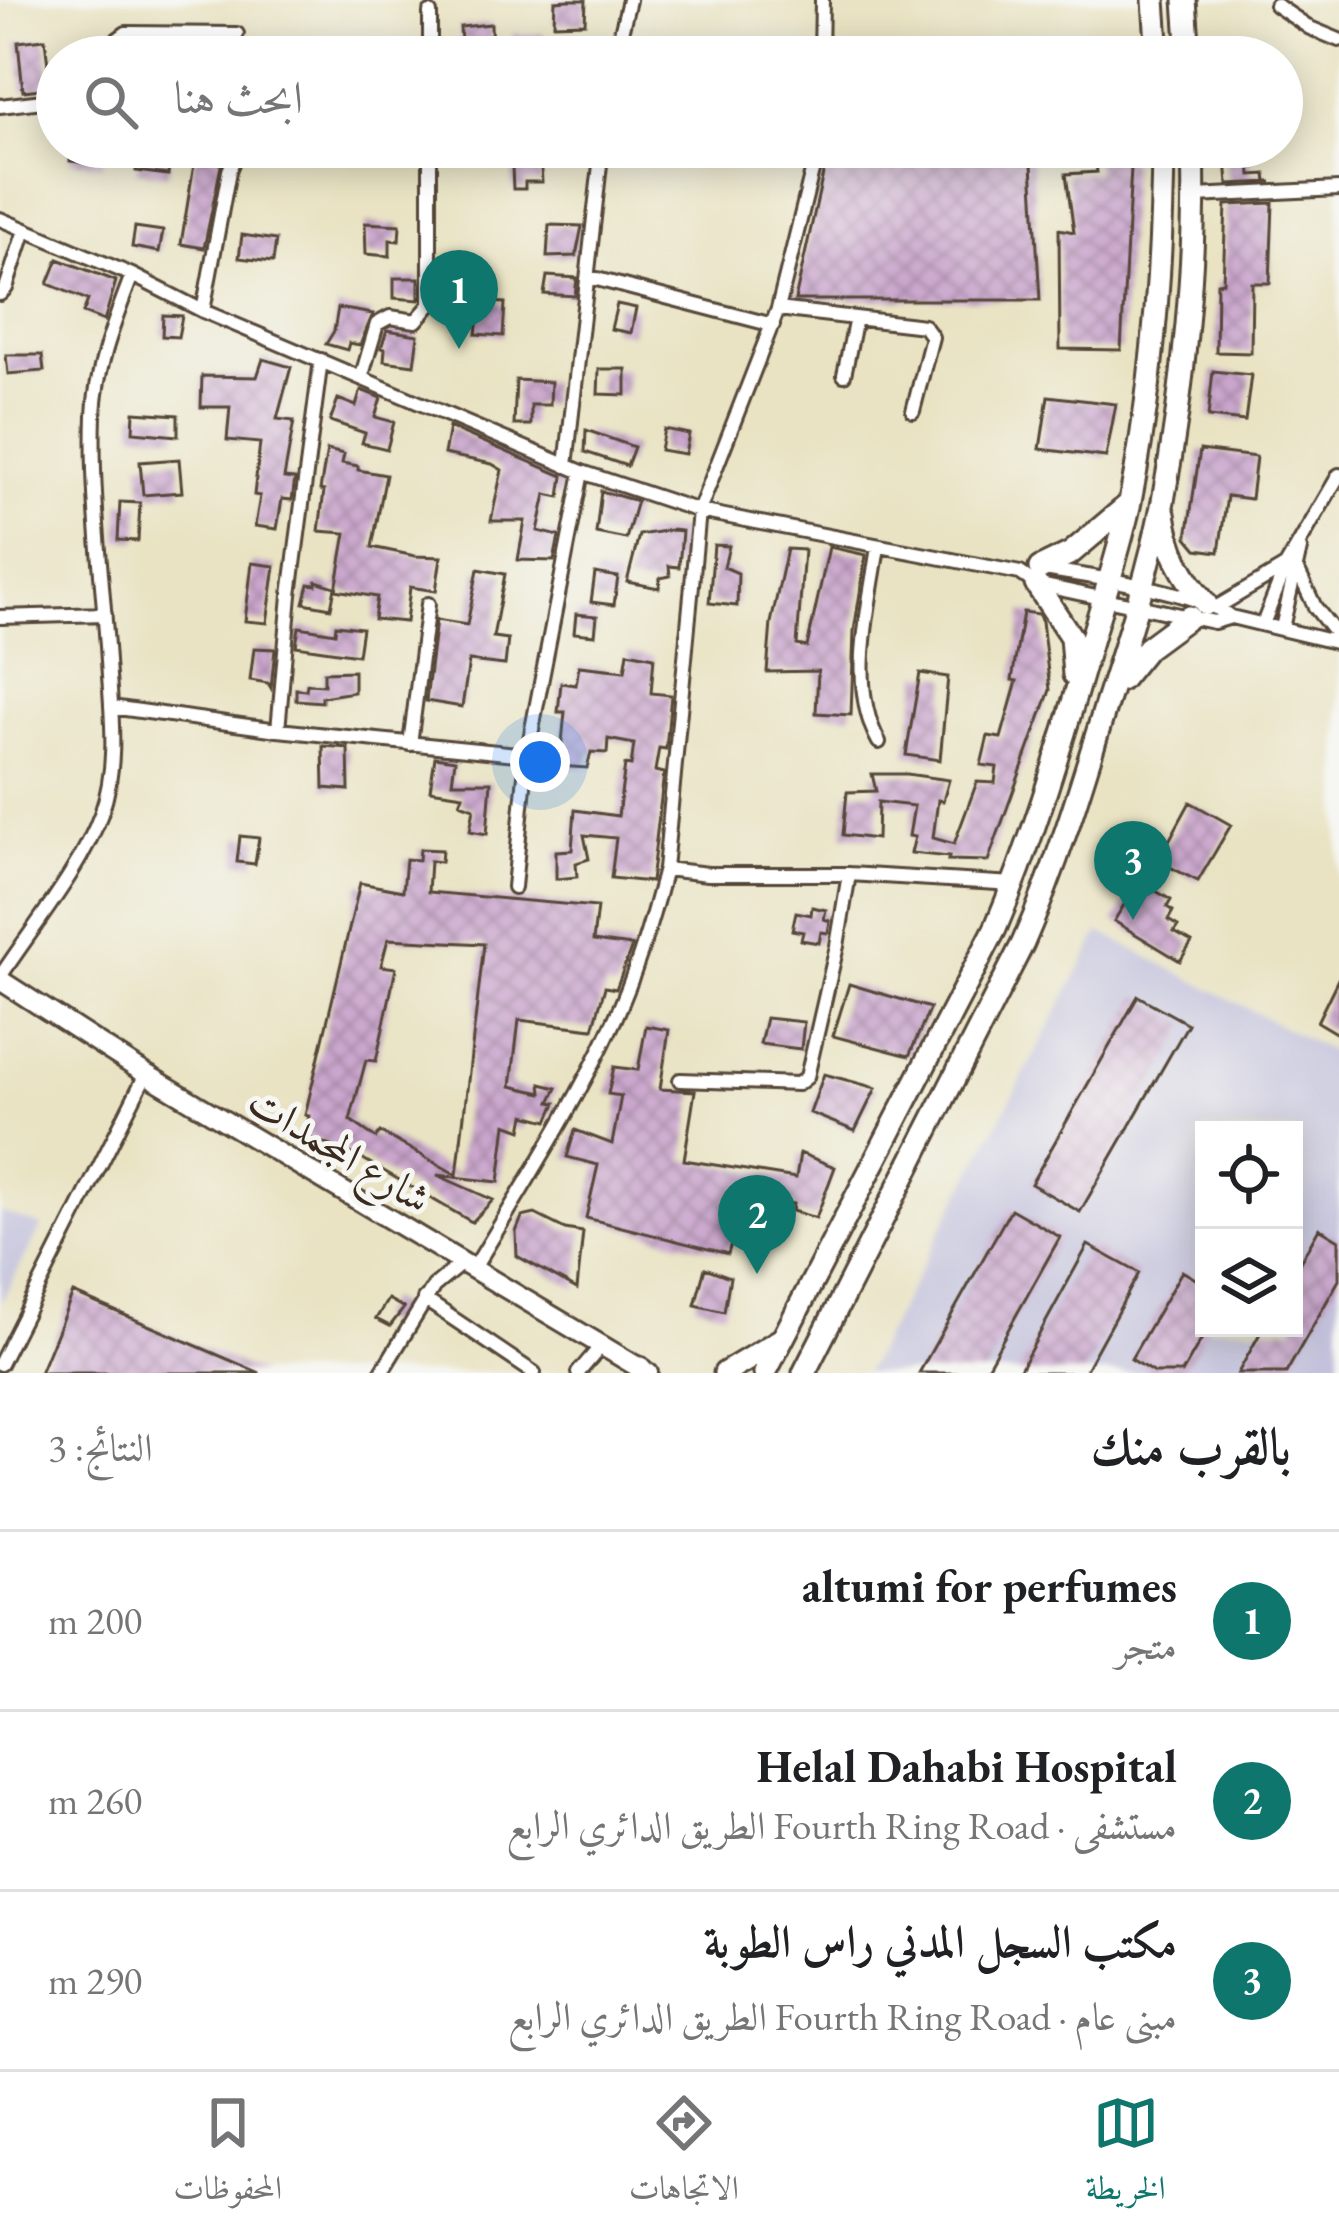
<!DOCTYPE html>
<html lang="ar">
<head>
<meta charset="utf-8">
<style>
	:root { --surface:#fff; --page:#f2f2f2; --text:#202124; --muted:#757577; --line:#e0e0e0; --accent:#0f766e }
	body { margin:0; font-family:"EB Garamond",Amiri,serif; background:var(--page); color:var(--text); direction:rtl }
	.controls { position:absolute; right:36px; bottom:36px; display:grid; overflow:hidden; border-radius:0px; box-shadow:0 6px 30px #0003 }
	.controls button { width:108px; height:108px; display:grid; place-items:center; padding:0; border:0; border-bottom:3px solid var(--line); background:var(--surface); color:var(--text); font:60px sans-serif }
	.you { position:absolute; left:540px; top:762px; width:42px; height:42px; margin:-30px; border:9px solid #fff; border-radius:50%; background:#1a73e8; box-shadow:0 0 0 18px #1a73e833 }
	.badge { display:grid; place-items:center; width:78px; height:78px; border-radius:50%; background:var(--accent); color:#fff; font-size:39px; font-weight:700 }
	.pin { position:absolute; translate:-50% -99px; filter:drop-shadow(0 3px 6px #0008) }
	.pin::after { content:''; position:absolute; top:63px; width:42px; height:36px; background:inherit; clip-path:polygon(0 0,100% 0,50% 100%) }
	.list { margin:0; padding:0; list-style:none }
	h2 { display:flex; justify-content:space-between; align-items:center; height:156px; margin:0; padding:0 48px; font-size:51px }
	h2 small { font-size:39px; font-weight:400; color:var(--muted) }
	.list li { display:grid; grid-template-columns:78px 1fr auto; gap:36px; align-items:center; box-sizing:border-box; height:180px; padding:0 48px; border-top:3px solid var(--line) }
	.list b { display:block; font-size:45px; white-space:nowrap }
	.list p { margin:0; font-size:39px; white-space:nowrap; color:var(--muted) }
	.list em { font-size:39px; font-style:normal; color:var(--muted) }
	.icon { flex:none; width:66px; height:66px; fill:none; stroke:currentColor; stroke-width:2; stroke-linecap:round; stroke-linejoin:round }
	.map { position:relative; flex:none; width:1339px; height:1373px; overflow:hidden; direction:ltr }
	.search { position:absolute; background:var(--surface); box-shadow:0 6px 30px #0003; left:36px; right:36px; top:36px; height:132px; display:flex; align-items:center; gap:30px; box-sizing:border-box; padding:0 42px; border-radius:66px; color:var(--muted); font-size:45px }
	.sheet { height:696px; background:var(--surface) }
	nav { display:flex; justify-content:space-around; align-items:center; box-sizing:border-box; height:168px; border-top:3px solid var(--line); background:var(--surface); font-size:33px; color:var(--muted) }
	nav a { display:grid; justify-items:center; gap:6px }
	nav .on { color:var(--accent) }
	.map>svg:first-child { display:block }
</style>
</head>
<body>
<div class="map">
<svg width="1339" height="1373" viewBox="0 0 1339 1373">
	<defs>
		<pattern id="building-cross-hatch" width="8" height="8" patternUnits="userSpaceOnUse" patternTransform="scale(3)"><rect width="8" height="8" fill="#caa6cd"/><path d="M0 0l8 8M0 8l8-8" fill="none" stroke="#a587a6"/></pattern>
	</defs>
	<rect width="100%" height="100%" fill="#f6f6f2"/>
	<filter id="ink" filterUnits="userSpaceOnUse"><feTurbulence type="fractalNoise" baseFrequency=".00833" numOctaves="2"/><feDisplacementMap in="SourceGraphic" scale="24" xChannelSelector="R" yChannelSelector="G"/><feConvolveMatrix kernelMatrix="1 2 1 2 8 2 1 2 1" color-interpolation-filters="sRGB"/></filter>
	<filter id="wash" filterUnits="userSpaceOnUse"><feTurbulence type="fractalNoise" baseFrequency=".004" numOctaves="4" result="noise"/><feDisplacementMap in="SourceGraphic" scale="48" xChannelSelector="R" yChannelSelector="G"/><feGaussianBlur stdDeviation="2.7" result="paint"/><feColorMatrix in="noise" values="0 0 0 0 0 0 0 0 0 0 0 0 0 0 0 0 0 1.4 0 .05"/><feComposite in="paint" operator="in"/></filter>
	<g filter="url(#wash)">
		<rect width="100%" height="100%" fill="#e9e3c3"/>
		<path fill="#c3c1db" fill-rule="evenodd" d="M1100 932 1339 1056V1373H865ZM1204 1130H1294V1328H1204Z
			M0 1212 42 1226 0 1304Z"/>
		<g id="blocks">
			<path fill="url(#building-cross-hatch)" fill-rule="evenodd" d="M569 0H586L585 23 554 24 555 1Z
				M491 24 492 57H462L460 27Z
				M513 34H544L543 57H515Z
				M45 39 50 83 41 89 23 91 18 42Z
				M71 147H104L102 165 70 161Z
				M140 147H171L168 175 136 171Z
				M829 147H1031L1040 300H795Z
				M1094 147H1129L1131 168 1121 350 1060 349 1059 229 1074 232 1066 174 1097 172Z
				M1225 147H1249L1251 175 1266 174 1267 182H1272L1228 184Z
				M196 152 223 156 204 248 181 244Z
				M512 167H541L542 182H525V189H513Z
				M1273 203 1270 283H1252L1251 353 1216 352 1217 283 1223 282 1226 205Z
				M365 223 400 225 399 241 390 240V256L366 254Z
				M549 225 582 226 576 256 547 257Z
				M135 227 163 231 159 252 132 247Z
				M242 235 276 240 273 262 239 258Z
				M58 259 116 281 104 321 83 313 88 300 48 284Z
				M547 276 577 278 575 296 544 294Z
				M394 278H419V300L394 298Z
				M488 302 505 303 503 336 476 334 478 318 486 317Z
				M617 304 636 308 631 333 611 329Z
				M338 308 373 314 360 345 349 343 347 350 326 344 334 331Z
				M163 315 182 316 178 337 162 336Z
				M387 330 418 335 414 365 384 361 385 349 381 348Z
				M6 355H42L44 371 8 374Z
				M263 359 291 367 277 419 294 421 284 478 295 479 292 500 282 499 277 529 255 526 260 496 254 495 260 443 227 440 230 407H201L202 376 257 377Z
				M599 369H626V395L598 394Z
				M1213 371 1251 375 1245 421 1208 417Z
				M516 380 551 382 550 405H531V425H514Z
				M361 390 381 398 375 417 394 422 387 449 362 443 365 433 330 421 338 399 356 406Z
				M1048 396 1116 404 1106 457 1040 449Z
				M134 412 178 415V436L133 432Z
				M449 427 563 476 560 497 546 494 538 531 559 536 554 561 518 560 525 521H491L502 470 492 464 444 454Z
				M664 429 689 434 685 454 660 450Z
				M586 430 634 447 627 466 585 452Z
				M327 450 344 454 342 463 358 466V470L386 475 372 547 415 556 441 557 436 591 410 587 406 622 374 619 377 597 336 590 346 533 319 531 324 491 320 490Z
				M1200 450 1256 457 1251 499 1227 496 1219 552 1197 549 1187 537Z
				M179 459 182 492 143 495 140 462Z
				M601 491 637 501 626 539 596 533Z
				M120 502 140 503 138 541 118 540Z
				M671 530 682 531 679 567 669 566 670 576 660 578 659 588 627 582 639 535Z
				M714 545 729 546 724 567 738 573 737 606 709 603Z
				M829 547 866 555 854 631 851 715 816 713 818 671 767 672 771 623 787 549 804 550 797 645 807 647Z
				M252 563 275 566 267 623 245 621Z
				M478 569 505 574 493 637 508 639 505 665 469 661 462 707 426 701 436 620 467 625Z
				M595 573 618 577 614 605 591 602Z
				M316 581 335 587 331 608 304 603 309 584 316 585Z
				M1023 612 1038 614 1042 621 1050 690 988 861 948 860 949 857 911 853 915 837 909 836 914 806 878 802 877 839 843 835 847 792 876 791 872 774H907L949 780 943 801 938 800 933 838 954 844 977 782 995 783 997 767 981 765 988 736 1001 738 1017 681 1012 680Z
				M576 614 597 616 595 635 574 633Z
				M336 625 362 628 358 655 296 646 299 627 335 633Z
				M254 648 275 649 271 688 268 683 250 680Z
				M628 652 654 657 651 693 671 695 666 749 659 748 655 771 664 773 651 882 611 878 616 838 584 835 589 859 576 863 577 877 556 879V851L572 850 575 810 618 816 625 765 631 766 634 744 608 739 607 753 591 752 587 768 543 765 546 752 561 753 565 712H558L561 683 576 685 579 666 625 671Z
				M354 671V692L322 697V702L296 700V689L306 690 307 684 324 685V672Z
				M920 673 948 677 940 760 906 755Z
				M323 746 348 748 349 790 324 788Z
				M435 757 455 760 452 782H491L487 834 470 831 474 808 460 803 463 795 430 790Z
				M1190 802 1231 825 1198 881 1158 861Z
				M240 836 259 838 255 864 237 862Z
				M420 849 442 850 441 862 430 861 428 892 597 907 593 941 632 946 616 989 605 987 593 1029 519 1020 511 1086 542 1093 541 1084 557 1088 550 1102 556 1103 548 1121 525 1115 522 1130 506 1124 499 1182 437 1175 493 1200 472 1222 358 1156 305 1136 309 1116 305 1115 360 883 403 891 406 859 419 860ZM388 939 484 944 457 1175 380 1132 376 1138 350 1120 366 1060 376 1061 396 968 381 966Z
				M1139 881 1171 900 1167 907 1173 911 1168 920 1178 926 1174 932 1192 942 1180 961 1114 921Z
				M812 907 826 910 824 919 830 921 828 933 821 932 819 943 801 940 803 932 792 930 796 912 811 915Z
				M1339 977V1035L1317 1022Z
				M849 984 930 1008 909 1056 833 1036Z
				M1138 996 1188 1024 1080 1212 1031 1184Z
				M766 1018 804 1022 801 1049 760 1044Z
				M646 1026 669 1030 660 1089 695 1091 684 1160 796 1178 800 1153 835 1167 816 1218 792 1211 793 1204 745 1196 728 1254 586 1218 598 1165 567 1157 575 1130 612 1144 621 1096 608 1094 614 1067 638 1070Z
				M824 1074 876 1088 855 1131 810 1113Z
				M1011 1209 1060 1237 984 1373H919Z
				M535 1214 565 1229 583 1232 577 1289 517 1256 516 1232 522 1217Z
				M1319 1228 1339 1240V1280L1286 1373H1238L1263 1328H1294V1273Z
				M1088 1245 1139 1273 1084 1373H1018Z
				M705 1268 730 1277 724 1312 695 1305Z
				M1182 1271 1204 1284V1328H1208L1182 1373H1154L1131 1359Z
				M73 1293 260 1373H40Z
				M388 1299 404 1308 390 1326 376 1319Z"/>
		</g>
	</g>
	<g filter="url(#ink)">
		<use href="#blocks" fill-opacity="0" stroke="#554637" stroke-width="3"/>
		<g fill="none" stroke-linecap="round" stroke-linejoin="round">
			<defs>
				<path id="street" d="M1276 5 1310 28 1339 40
					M94 57 126 33 237 34
					M376 57 378 51
					M430 57V13
					M615 57 629 0
					M821 57 822 0
					M1142 57 1156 38
					M0 106 43 101 57 91
					M1195 196 1339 189
					M0 219 132 275 203 311 582 472 699 511 1020 573 1036 584 1189 617 1214 622 1231 617
					M589 277 773 325
					M0 294 6 288 25 230
					M778 309 924 326 932 337 913 411
					M203 311 229 171 235 156 245 152H324L342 147
					M362 375 377 324 390 317 416 321 430 305V147
					M844 375 856 318
					M566 466 602 147
					M878 546C870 606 847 685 879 742
					M1045 569C1093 578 1193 589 1231 617L1339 643
					M1299 573 1315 607 1339 638
					M1217 607 1285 567
					M0 617 105 614
					M1263 624 1286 566 1339 475
					M1282 628 1300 549
					M111 707 278 730 527 755 582 472
					M278 730 290 595 321 360
					M410 744 428 604
					M665 869 708 874H849L1014 884
					M514 887 527 755
					M0 977C32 928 81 869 101 814 119 764 111 712 108 661 103 580 91 497 94 415 96 367 115 320 132 275
					M680 1080 798 1084 807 1077 837 946 849 874
					M473 1270C522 1188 575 1106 615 1019 637 971 652 920 665 869L699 511 778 309 818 147
					M424 1299 534 1373
					M0 1364 146 1074
					M381 1373 434 1286 462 1263
					M578 1373 601 1346"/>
				<path id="secondary" d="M0 980 146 1074 648 1373"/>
				<path id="primary" d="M1154 0 1158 57
					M1185 0 1189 57
					M1164 514C1169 551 1182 575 1206 604
					M1040 568 1071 553 1129 504
					M1036 584 1071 637 1074 675
					M1121 680 1147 648 1189 617
					M640 1368 643 1373
					M725 1373 780 1340
					M765 1373 995 929C1031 844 1057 758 1083 669 1098 614 1118 558 1130 502 1153 385 1162 266 1163 147
					M804 1373 1023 943C1056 868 1080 790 1104 711 1126 642 1149 572 1163 501 1183 394 1197 255 1193 147"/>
			</defs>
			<use href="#street" stroke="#554637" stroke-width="18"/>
			<use href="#secondary" stroke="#554637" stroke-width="24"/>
			<use href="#primary" stroke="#554637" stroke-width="27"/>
			<use href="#street" stroke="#fff" stroke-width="12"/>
			<use href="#secondary" stroke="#fff" stroke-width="18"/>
			<use href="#primary" stroke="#fff" stroke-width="21"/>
		</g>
	</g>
	<g text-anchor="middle" stroke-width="10" stroke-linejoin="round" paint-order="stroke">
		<g font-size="42" fill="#3b2a1e" stroke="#f6f6f2">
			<text transform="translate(340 1149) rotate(31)" y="15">شارع المجمدات</text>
		</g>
	</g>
</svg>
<div class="controls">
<button><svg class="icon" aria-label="locate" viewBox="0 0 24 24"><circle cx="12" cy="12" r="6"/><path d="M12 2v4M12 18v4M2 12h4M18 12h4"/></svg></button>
<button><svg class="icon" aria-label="layers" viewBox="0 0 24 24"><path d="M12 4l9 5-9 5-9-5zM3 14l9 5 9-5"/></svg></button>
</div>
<div class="you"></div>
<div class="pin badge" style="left:459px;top:349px">1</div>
<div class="pin badge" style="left:757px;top:1274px">2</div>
<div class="pin badge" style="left:1133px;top:920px">3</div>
<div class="search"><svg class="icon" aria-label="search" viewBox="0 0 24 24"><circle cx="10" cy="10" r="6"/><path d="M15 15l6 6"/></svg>ابحث هنا</div>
</div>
<section class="sheet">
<h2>بالقرب منك<small>النتائج: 3</small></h2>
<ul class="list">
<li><span class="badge">1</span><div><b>altumi for perfumes</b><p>متجر</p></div><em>200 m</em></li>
<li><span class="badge">2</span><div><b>Helal Dahabi Hospital</b><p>مستشفى · Fourth Ring Road الطريق الدائري الرابع</p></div><em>260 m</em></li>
<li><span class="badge">3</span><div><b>مكتب السجل المدني راس الطوبة</b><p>مبنى عام · Fourth Ring Road الطريق الدائري الرابع</p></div><em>290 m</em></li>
</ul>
</section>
<nav>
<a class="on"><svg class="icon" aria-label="map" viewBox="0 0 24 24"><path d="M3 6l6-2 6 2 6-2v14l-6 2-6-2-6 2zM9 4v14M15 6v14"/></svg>الخريطة</a>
<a><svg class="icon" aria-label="directions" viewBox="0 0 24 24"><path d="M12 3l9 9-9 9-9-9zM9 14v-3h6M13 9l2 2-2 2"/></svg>الاتجاهات</a>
<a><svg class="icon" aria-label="saved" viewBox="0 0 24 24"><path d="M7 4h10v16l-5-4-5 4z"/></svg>المحفوظات</a>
</nav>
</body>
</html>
